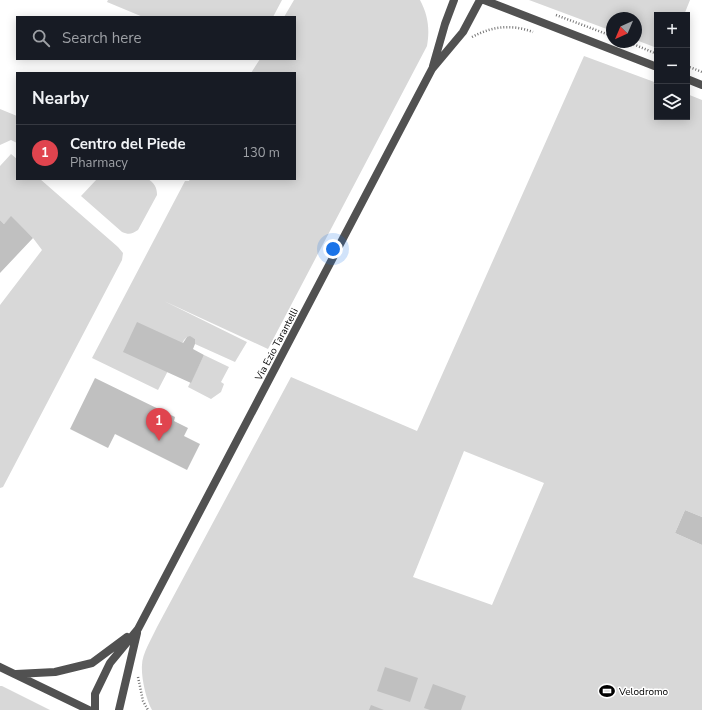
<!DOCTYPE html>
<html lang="en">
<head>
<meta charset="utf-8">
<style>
	:root { --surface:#171b24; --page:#242831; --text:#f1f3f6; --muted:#9ea1a6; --line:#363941; --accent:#d93025 }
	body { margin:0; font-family:"Nunito Sans",sans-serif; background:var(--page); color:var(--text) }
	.controls { position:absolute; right:12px; top:12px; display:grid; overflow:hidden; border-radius:0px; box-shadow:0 2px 10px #0003 }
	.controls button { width:36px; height:36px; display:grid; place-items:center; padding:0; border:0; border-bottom:1px solid var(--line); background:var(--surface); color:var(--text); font:20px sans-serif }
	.compass { position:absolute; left:606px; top:12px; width:36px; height:36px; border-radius:50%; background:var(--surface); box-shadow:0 2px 10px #0003; rotate:224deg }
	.you { position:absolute; left:333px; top:249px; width:14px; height:14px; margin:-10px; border:3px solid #fff; border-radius:50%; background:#1a73e8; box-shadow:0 0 0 6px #1a73e833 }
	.badge { display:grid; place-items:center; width:26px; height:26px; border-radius:50%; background:var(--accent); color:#fff; font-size:13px; font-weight:700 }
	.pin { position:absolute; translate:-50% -33px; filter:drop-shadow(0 1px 2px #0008) }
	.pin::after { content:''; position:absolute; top:21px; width:14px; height:12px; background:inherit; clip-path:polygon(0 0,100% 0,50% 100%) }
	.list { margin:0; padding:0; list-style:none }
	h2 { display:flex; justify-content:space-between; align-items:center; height:52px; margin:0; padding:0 16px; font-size:17px }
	h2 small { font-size:13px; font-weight:400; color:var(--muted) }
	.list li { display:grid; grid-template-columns:26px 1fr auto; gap:12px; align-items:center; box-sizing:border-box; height:56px; padding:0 16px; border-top:1px solid var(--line) }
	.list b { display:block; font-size:15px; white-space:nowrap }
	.list p { margin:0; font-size:13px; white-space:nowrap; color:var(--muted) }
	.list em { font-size:13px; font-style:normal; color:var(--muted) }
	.icon { flex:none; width:22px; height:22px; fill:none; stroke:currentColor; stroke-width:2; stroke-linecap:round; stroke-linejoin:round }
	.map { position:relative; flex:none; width:702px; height:710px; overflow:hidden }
	.search { position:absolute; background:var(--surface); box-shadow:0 2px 10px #0003; left:16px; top:16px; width:280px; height:44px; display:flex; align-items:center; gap:10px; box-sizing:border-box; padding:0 14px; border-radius:0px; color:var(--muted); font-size:15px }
	.panel { position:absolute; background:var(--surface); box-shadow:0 2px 10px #0003; left:16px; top:72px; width:280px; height:108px; border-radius:0px }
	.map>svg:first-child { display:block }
</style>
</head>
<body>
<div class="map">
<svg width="702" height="710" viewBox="0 0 702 710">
	<rect width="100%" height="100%" fill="#fff"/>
	<path fill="#d8d8d8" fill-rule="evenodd" d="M108 0H282L273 17H143L107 2Z
		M294 0H420C428 15 430 29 427 46L268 349 164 301 247 342 235 362 195 344V339L187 337 184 340 158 390 92 358 185 181H189L190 179H295V73H251L260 59H295V17H284Z
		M529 0H690L684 15H657V48L636 40V18H612V31Z
		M584 56 657 83V117H687V94L702 100V517L685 510 675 533 702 545V710H152C146 700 141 677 142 665 142 654 152 638 157 627L291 377 417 431ZM464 451 544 483 492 605 413 577Z
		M0 109 17 116V143L11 140 0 145Z
		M11 154 17 159V179H40L118 247 123 253 122 260 3 487 0 488V305L42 250 33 238 11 217 4 224 0 220V166Z
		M97 179H148C154 183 157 187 157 195L138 230C132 234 129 235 122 232L81 196Z
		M204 355 229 367 221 382 224 384 221 392 211 399 188 387Z
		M0 686H2L50 710H0Z"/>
	<path fill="#c0c0c0" d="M11 216 33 238 0 273V220L4 224Z
		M137 322 183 343 187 337 190 336 195 339V344L193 349 204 355 191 383 123 352Z
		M95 378 175 417 174 421 188 428 184 436 200 444 187 470 115 434 108 448 70 429Z
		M685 510 702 517V545L675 533Z
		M385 667 418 678 410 702 377 691Z
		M433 684 466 696 461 710H430L424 708Z
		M371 705 384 710H369Z"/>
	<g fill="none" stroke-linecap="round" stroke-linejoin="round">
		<path stroke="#737373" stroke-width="2.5" stroke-dasharray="1 2" stroke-linecap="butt" d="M556 15 612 36
			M472 37C493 26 511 24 533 32
			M628 42 657 54
			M687 66 702 72
			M138 677 143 701 148 710"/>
		<path stroke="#515151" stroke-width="8" d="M484 0 657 67
			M433 66 445 24 454 0
			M687 79 702 85
			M0 667 89 710
			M16 674 55 672 92 663 127 637
			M95 710V694L110 663 138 629 432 69 463 32 480 0
			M119 710 137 633"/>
	</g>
	<defs>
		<symbol id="stadium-bare" viewBox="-9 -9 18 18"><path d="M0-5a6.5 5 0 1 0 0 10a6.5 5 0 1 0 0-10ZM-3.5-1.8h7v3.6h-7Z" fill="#000" stroke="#fff" stroke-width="2.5" paint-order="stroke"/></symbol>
	</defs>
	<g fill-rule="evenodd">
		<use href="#stadium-bare" x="596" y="680" width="22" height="22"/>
	</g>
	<g text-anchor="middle" stroke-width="3" stroke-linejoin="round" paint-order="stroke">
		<g font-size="10" fill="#000" stroke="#fff">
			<text transform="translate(276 344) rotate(-62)" y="4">Via Ezio Tarantelli</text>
		</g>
		<g font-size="10" fill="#000" stroke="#fff" text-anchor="start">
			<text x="619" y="695">Velodromo</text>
		</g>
	</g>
</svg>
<div class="controls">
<button>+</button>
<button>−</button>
<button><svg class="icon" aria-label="layers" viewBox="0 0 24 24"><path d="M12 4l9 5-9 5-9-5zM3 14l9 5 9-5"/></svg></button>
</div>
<svg class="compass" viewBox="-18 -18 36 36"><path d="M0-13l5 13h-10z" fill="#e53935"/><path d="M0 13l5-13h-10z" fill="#9ea1a6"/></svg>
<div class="you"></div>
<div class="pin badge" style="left:159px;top:441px;background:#e0444e">1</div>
<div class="search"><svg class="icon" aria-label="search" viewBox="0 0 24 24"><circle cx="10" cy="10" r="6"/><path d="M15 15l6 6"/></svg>Search here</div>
<section class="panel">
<h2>Nearby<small></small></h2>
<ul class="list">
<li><span class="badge" style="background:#e0444e">1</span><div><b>Centro del Piede</b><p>Pharmacy</p></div><em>130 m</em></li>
</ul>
</section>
</div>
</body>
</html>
